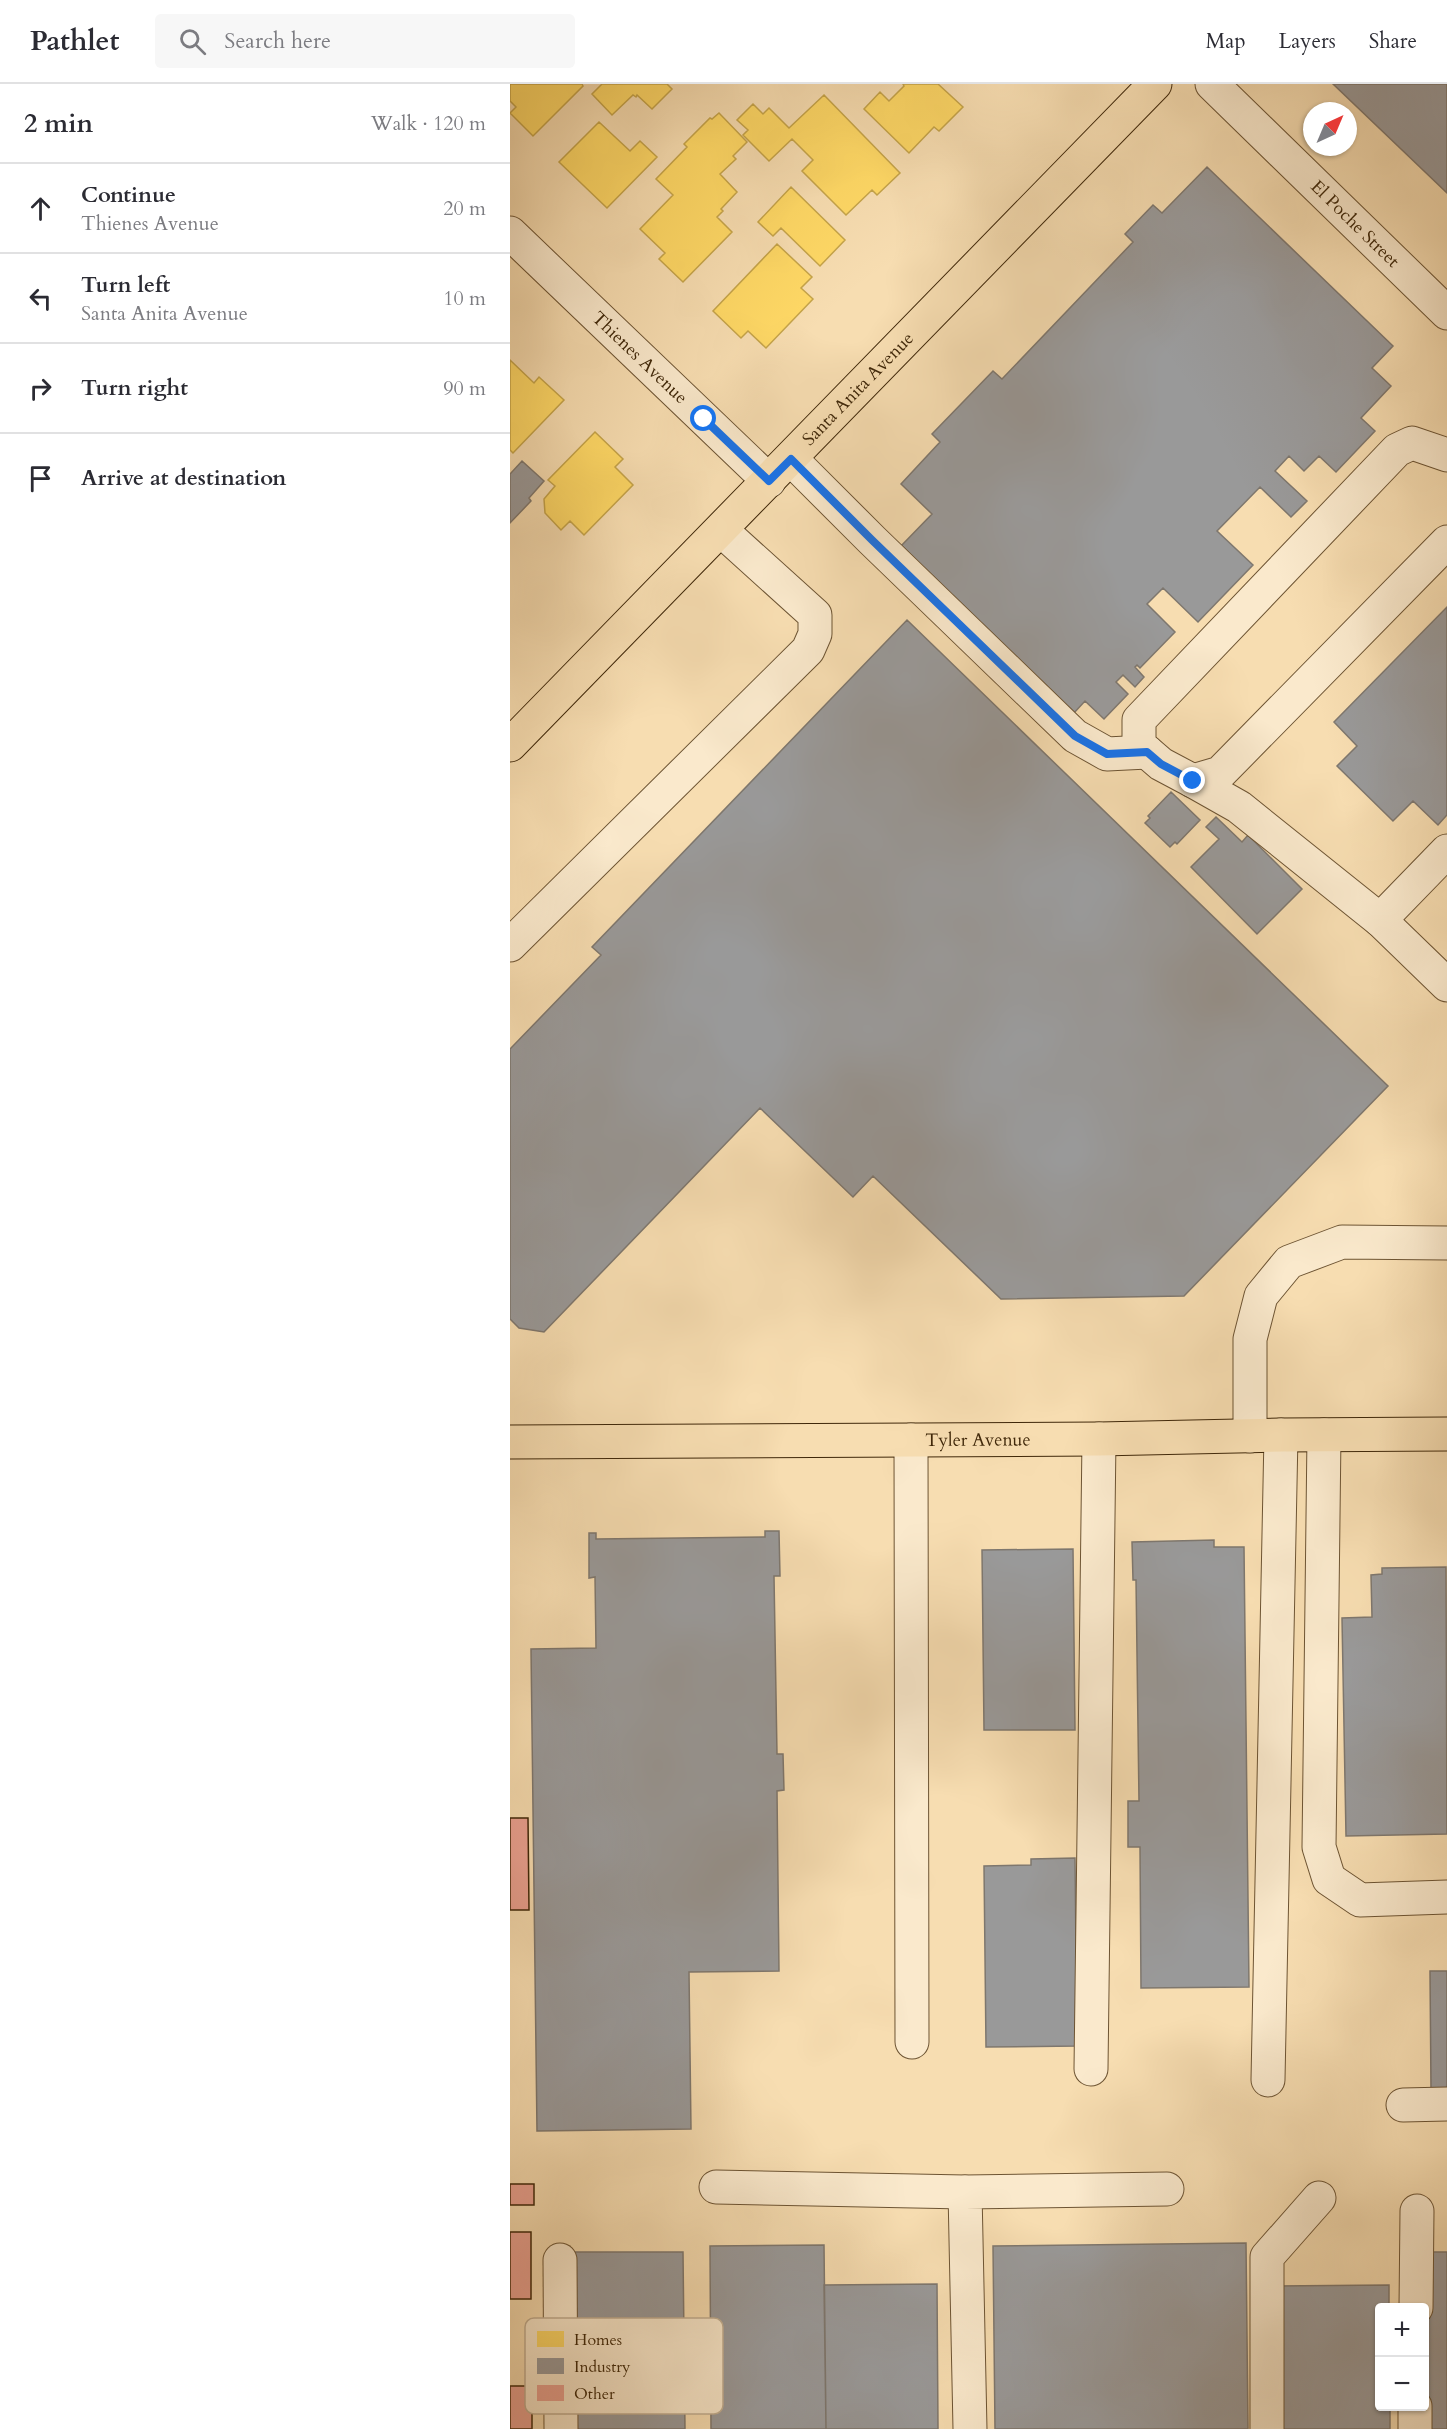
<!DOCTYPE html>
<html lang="en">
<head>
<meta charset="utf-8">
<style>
	:root { --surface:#fff; --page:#f7f7f7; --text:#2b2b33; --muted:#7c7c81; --line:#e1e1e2 }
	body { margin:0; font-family:Cardo,serif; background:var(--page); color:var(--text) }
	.controls { position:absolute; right:18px; bottom:18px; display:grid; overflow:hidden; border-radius:6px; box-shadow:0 2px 4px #0004 }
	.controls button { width:54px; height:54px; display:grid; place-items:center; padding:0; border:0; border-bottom:2px solid var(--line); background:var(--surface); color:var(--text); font:30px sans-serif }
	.compass { position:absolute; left:793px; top:18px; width:54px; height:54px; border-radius:50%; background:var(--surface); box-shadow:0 2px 4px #0004; rotate:44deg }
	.stop { position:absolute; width:18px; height:18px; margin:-14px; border:4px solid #1a73e8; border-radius:50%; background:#fff }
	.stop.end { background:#1a73e8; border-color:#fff; box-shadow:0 2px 6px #0008 }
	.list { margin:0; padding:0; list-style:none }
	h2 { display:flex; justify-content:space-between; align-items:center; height:78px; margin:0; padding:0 24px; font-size:26px }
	h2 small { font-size:20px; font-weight:400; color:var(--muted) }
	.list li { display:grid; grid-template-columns:39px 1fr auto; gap:18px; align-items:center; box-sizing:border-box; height:90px; padding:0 24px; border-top:2px solid var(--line) }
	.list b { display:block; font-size:22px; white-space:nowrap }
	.list p { margin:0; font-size:20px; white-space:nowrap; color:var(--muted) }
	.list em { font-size:20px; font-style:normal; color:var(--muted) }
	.icon { flex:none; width:33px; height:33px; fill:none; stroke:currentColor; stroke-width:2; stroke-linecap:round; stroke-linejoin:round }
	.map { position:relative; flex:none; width:937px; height:2345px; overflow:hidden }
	header { display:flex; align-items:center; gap:36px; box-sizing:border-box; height:84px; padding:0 30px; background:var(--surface); border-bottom:2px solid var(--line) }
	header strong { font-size:28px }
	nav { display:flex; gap:33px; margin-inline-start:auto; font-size:21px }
	.search { width:420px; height:54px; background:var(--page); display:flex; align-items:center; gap:15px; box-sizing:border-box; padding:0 21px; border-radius:6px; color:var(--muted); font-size:22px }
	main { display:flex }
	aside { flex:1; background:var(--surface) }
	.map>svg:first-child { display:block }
</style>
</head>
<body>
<header>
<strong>Pathlet</strong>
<div class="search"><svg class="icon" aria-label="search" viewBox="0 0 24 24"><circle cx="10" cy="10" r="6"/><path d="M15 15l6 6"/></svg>Search here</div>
<nav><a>Map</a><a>Layers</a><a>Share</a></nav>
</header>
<main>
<aside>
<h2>2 min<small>Walk · 120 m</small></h2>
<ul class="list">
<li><svg class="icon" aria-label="ahead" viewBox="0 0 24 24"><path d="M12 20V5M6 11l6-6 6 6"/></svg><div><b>Continue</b><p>Thienes Avenue</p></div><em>20 m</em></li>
<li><svg class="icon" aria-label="left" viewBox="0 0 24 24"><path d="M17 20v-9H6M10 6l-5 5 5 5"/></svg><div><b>Turn left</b><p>Santa Anita Avenue</p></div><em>10 m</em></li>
<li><svg class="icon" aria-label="right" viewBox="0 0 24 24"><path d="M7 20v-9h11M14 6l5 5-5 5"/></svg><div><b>Turn right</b></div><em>90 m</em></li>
<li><svg class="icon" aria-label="arrive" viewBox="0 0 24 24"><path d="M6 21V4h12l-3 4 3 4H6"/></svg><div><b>Arrive at destination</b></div></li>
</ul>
</aside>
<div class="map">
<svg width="937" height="2345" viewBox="0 0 937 2345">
	<rect width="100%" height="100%" fill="#f7ddb1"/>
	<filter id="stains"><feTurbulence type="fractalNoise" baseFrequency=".00333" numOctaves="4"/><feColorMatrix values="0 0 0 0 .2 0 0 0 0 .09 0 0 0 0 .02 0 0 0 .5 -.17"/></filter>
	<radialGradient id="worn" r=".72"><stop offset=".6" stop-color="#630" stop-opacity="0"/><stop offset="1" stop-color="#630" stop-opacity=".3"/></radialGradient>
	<path fill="#ffd966" stroke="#c5a44a" stroke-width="1.5" d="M0 0H72L73 2 23 52 0 29 6 23 0 17Z
		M92 0H157L162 5 142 25 127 11 126 13 123 11 102 31 82 10Z
		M393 0H428L453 23 429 47 424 43 399 69 354 25 370 8 379 17 394 2Z
		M314 11 390 89 367 111 362 106 336 131 292 87 303 76 282 55 259 77 233 51 238 46 227 36 243 20 253 30 259 24 279 44Z
		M209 29 237 58 223 72 226 75 210 90 227 108 211 125 213 127 207 133 222 148 173 198 149 175 155 169 130 145 163 111 146 95 177 63 174 60 200 34 202 35Z
		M89 38 120 67 130 57 147 73 97 124 49 78Z
		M281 103 335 156 310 182 271 144 263 152 248 138Z
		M267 160 302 193 291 204 303 215 256 264 238 247 231 254 203 227Z
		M0 276 24 299 29 293 54 316 3 369 0 366Z
		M85 348 113 375 105 383 123 401 74 451 60 437 51 446 35 429 34 415 45 402 38 396Z"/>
	<path fill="#999" stroke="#7e776e" stroke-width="1.5" d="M823 0H937V109Z
		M697 83 883 262 862 284 881 302 851 334 865 347 826 388 809 372 794 387 779 372 765 387 797 417 781 433 750 403 707 447 743 481 688 538 653 504 637 520 665 548 630 584 627 581 625 583 634 593 625 603 613 591 606 598 618 610 594 635 575 617 564 629 391 462 422 430 391 400 430 358 422 350 483 287 492 295 623 158 615 150 643 121 652 129Z
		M12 377 34 397 19 414 21 417 0 439V390Z
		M937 523V731L928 741 903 717 883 737 827 682 847 662 824 638Z
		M397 536 878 1002 674 1212 491 1215 363 1092 343 1113 250 1024 34 1248 9 1244 0 1235V965L91 871 82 863Z
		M661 708 690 736 667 760 665 758 660 763 635 739 640 734 638 732Z
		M706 733 732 758 738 751 792 805 747 850 681 783 709 755 696 743Z
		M255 1447H269L270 1492H264L267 1670H273L274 1706 267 1707 269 1887 179 1888 181 2045 27 2047 21 1565 86 1564 85 1493 79 1494V1449H86V1455L255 1453Z
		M704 1456V1463H734L739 1903 631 1904 630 1763H618V1717H629L626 1496H623L622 1458Z
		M563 1465 565 1646H474L472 1466Z
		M936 1483 937 1750 836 1752 832 1534 862 1533 861 1491 872 1490V1484Z
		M565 1774 567 1962 476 1963 474 1782 521 1781V1775Z
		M920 1887H937V2005H921Z
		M736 2159 738 2345H485L483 2162Z
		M314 2161 316 2345H201L200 2162Z
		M65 2168H173L175 2345H66Z
		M916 2168H937V2345H917Z
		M427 2200 428 2345H316L314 2201Z
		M879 2201V2224H870V2322H880V2345H767L765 2202Z"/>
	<path fill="#eba292" stroke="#3f2709" stroke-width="1.5" d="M0 1734H18L19 1826H0Z
		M0 2100H24V2121H0Z
		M0 2148H21V2215H0Z
		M0 2302H22V2345H0Z"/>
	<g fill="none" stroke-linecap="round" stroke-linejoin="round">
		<defs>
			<g id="minor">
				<path id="s1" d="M702 0 937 229"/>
				<path id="s2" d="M0 149 259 397"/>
				<path d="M937 371 902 359 887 366 629 636V661L651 680 683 697 710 689 937 458"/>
				<path d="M281 375 362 456 565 652 597 670 637 668"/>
				<path d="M683 697 729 723 870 836"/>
				<path d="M937 767 870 836 937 901"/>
				<path d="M0 861 298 566 305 550V531L211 446"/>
				<path d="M814 1351 809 1763 819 1795 850 1816 937 1813"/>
				<path d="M740 1352V1255L751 1212 779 1178 832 1158 937 1159"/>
				<path d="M401 1356 402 1958"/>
				<path d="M581 1985 589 1355"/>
				<path d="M758 1996 771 1351"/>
				<path d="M893 2021 937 2020"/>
				<path d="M206 2103 455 2108"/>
				<path d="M50 2176 51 2345"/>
				<path d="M906 2224 907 2127"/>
				<path d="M460 2345 455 2108 657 2105"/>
				<path d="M757 2345V2173L809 2114"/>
				<path d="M905 2345V2322"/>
			</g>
			<g id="major">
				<path id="s3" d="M0 661 645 0"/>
				<path id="s4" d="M0 1358 589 1355 771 1351 937 1350"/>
			</g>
		</defs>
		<use href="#minor" stroke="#6d5433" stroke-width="35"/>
		<use href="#major" stroke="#3f2709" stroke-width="35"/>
		<use href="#minor" stroke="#fae9cc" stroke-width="33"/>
		<use href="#major" stroke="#f7ddb1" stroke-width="33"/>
	</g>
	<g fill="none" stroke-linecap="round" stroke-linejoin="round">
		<path stroke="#1a73e8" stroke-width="8" d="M194 335 259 397 281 375 362 456 565 652 597 670 637 668 651 680 683 697"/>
	</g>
	<g text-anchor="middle" stroke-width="6" stroke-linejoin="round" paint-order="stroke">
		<g font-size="18" fill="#3f2709" stroke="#fae9cc">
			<text dy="6" stroke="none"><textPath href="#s1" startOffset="200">El Poche Street</textPath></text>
			<text dy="6" stroke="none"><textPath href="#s2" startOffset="180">Thienes Avenue</textPath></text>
			<text dy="6" stroke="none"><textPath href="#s3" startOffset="498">Santa Anita Avenue</textPath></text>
			<text dy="6" stroke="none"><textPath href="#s4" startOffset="468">Tyler Avenue</textPath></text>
		</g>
	</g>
	<rect x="15" y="2234" width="198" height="96" rx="9" fill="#fae9cc" stroke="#c2af92" stroke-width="1.5"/>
	<rect x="27" y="2247" width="27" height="16" fill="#ffd966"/>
	<rect x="27" y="2274" width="27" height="16" fill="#999"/>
	<rect x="27" y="2301" width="27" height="16" fill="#eba292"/>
	<g font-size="16" fill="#3f2709">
		<text x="64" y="2261">Homes</text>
		<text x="64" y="2288">Industry</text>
		<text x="64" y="2315">Other</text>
	</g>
	<rect width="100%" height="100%" filter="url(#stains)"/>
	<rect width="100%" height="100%" fill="url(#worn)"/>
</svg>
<div class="controls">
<button>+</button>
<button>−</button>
</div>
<svg class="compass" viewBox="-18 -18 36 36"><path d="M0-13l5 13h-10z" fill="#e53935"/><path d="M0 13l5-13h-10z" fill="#7c7c81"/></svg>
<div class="stop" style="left:194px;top:335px"></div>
<div class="stop end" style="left:683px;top:697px"></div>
</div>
</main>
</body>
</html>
